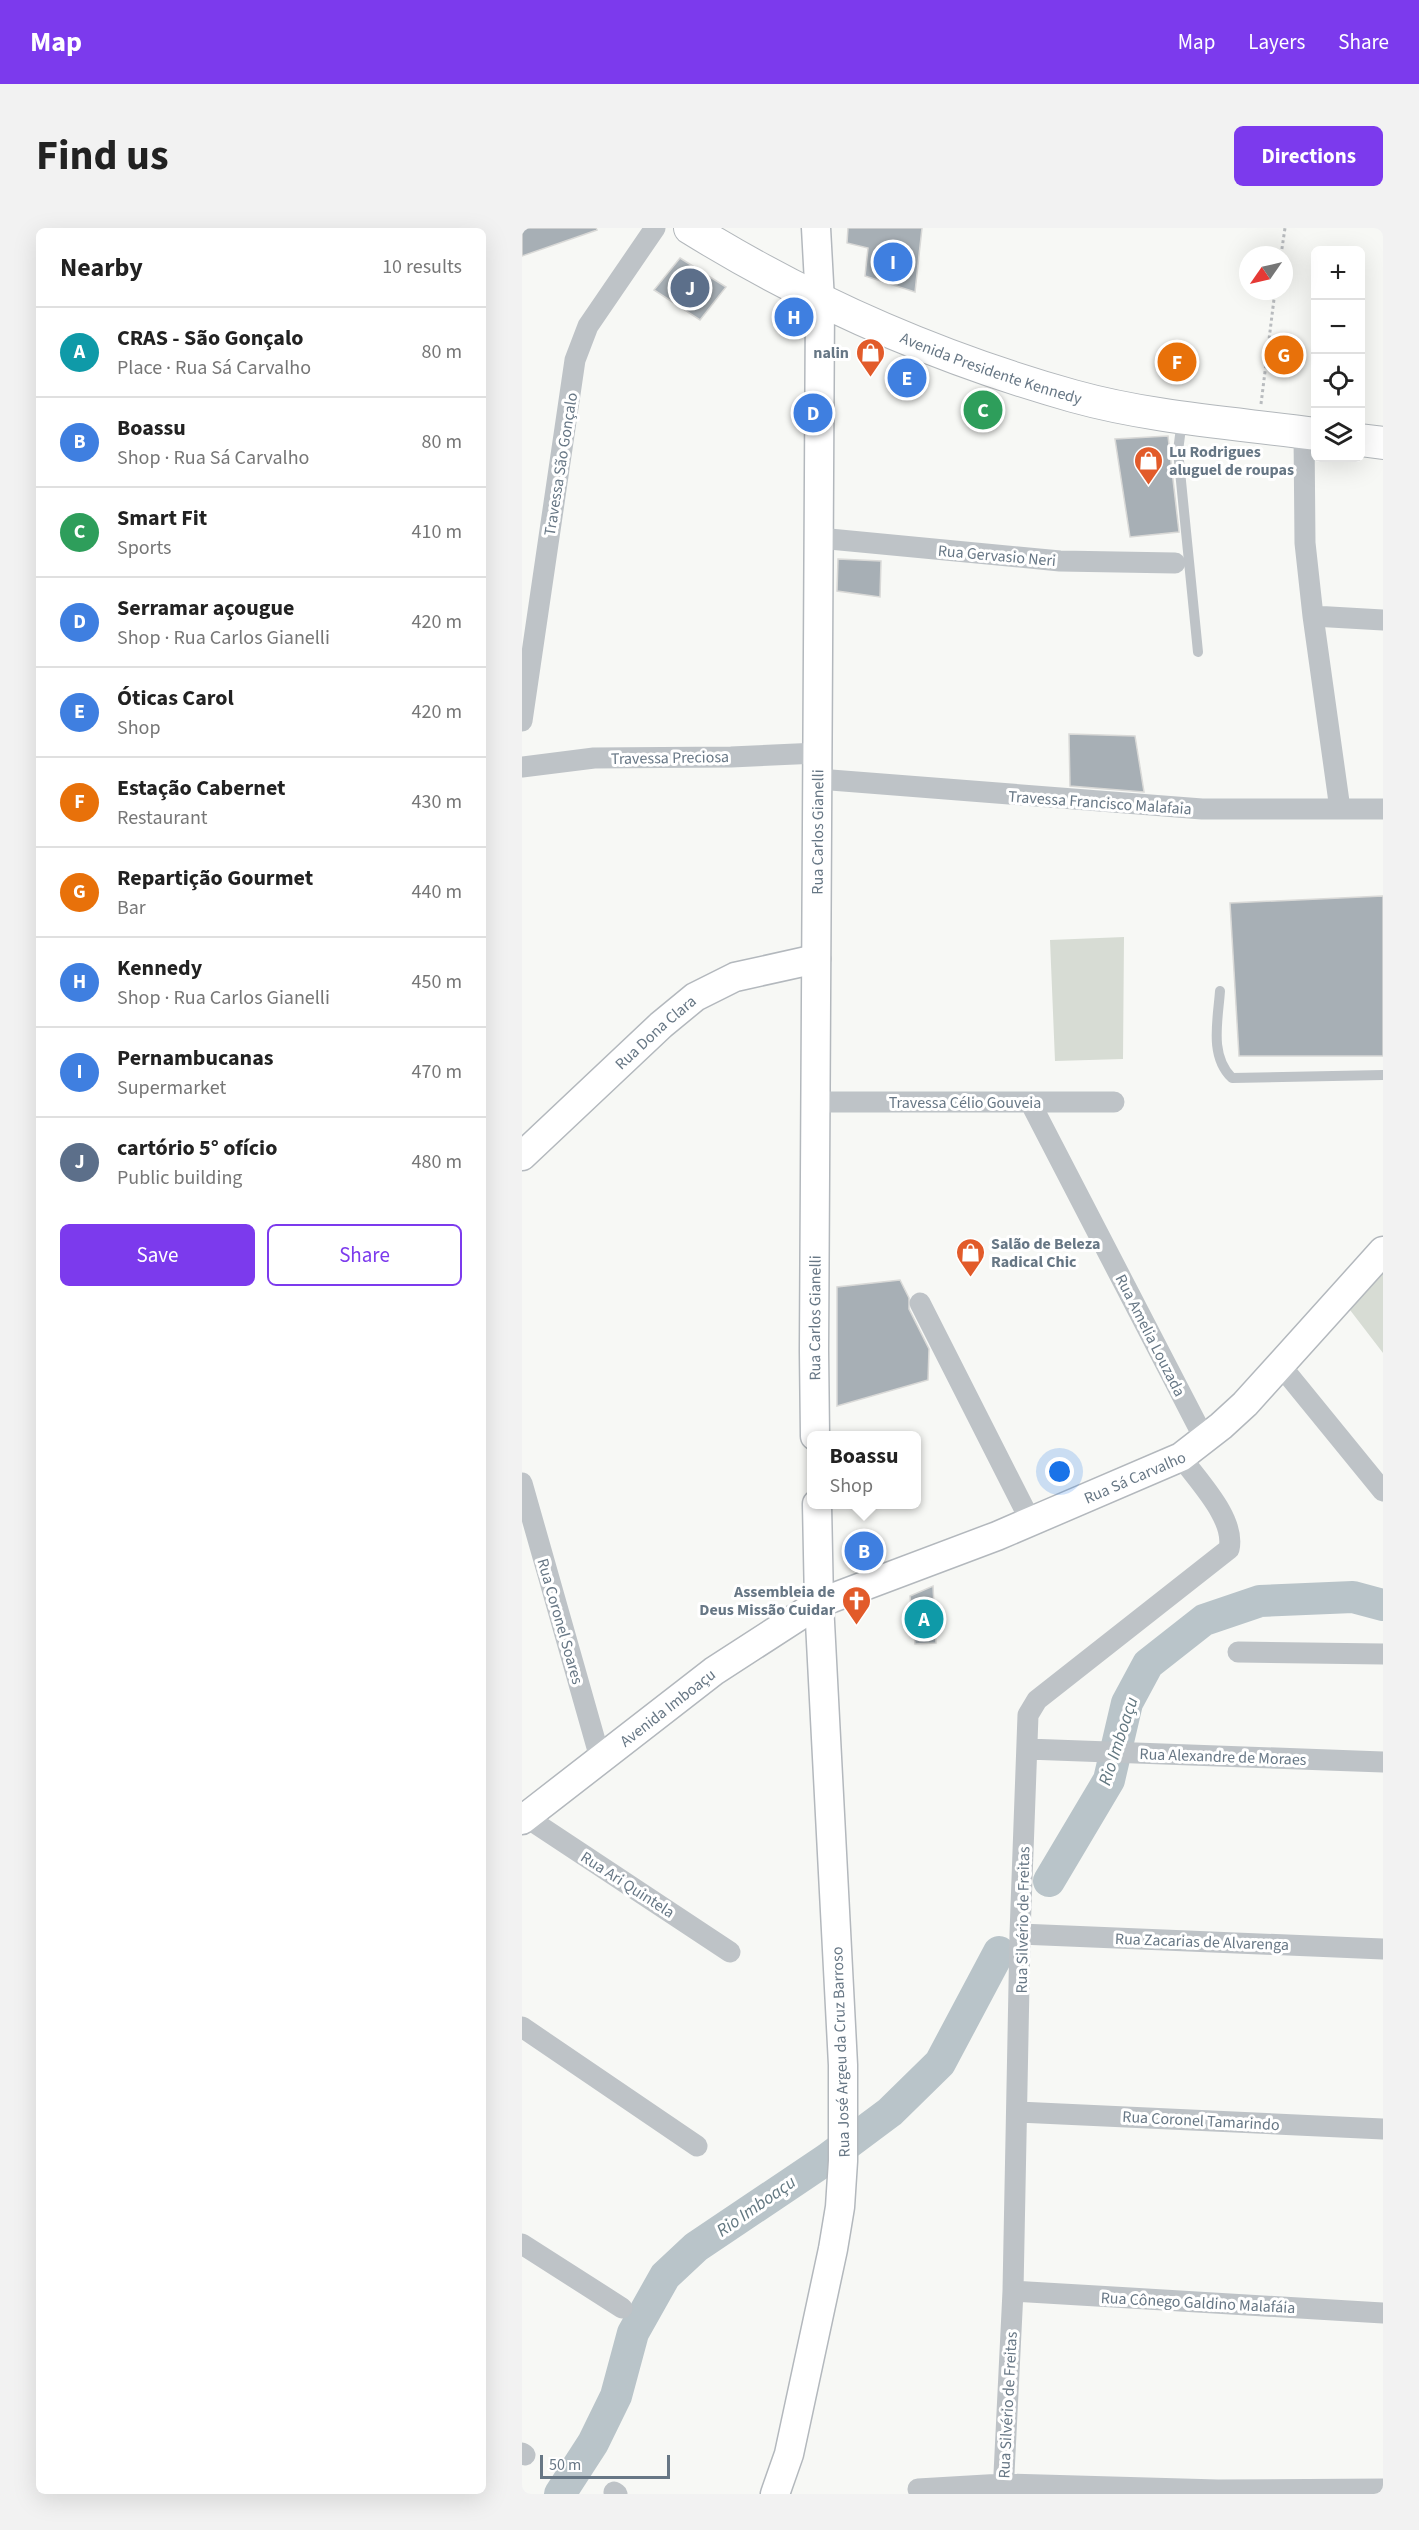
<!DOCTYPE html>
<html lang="en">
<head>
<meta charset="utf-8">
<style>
	:root { --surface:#fff; --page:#f2f2f2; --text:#222; --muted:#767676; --line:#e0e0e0; --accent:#7c3aed }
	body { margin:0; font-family:"Source Sans 3",sans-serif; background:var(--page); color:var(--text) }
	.controls { position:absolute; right:18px; top:18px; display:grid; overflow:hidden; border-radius:9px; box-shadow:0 6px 24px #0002 }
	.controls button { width:54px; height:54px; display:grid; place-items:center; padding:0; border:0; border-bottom:2px solid var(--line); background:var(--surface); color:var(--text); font:30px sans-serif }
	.compass { position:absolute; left:717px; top:18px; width:54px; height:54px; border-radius:50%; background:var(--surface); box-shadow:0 6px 24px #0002; rotate:236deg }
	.scale { position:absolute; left:18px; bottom:15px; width:130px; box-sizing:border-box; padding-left:6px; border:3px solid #677785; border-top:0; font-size:16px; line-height:21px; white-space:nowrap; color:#677785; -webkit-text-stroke:4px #fff; paint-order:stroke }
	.you { position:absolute; left:538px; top:1244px; width:21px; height:21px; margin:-15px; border:4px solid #fff; border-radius:50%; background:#1a73e8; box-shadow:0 0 0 9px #1a73e833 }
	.badge { display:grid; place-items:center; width:39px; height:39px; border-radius:50%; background:var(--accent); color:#fff; font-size:20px; font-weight:700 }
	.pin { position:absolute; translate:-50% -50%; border:3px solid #fff; box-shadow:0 2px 6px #0006 }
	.popup { position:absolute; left:285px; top:1203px; width:114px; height:78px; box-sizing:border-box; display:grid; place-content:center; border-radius:9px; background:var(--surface); filter:drop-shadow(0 2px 4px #0005); font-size:20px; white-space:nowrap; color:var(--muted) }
	.popup b { font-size:22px; color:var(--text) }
	.popup::after { content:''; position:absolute; left:50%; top:100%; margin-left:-12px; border:12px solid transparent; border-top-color:var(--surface) }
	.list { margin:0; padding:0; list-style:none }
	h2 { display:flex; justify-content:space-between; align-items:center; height:78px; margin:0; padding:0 24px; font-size:26px }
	h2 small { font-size:20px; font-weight:400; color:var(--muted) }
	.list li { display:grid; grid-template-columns:39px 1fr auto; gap:18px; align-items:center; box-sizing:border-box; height:90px; padding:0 24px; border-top:2px solid var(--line) }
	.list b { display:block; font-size:22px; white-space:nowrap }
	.list p { margin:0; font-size:20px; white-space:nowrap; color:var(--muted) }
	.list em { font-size:20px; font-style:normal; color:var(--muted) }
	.actions { display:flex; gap:12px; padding:18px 24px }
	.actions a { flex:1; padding:14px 0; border:2px solid var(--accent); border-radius:9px; text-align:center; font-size:21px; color:var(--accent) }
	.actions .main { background:var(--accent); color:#fff }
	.icon { flex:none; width:33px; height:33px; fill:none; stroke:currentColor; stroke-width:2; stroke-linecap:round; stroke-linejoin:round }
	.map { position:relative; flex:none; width:861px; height:2266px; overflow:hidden; border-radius:9px }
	header { display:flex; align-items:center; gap:36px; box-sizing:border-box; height:84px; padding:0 30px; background:var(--accent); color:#fff }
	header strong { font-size:28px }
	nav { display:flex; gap:33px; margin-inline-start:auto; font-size:21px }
	.intro { display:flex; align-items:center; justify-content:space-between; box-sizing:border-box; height:144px; padding:0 36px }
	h1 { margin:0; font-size:42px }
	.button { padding:15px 27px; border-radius:9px; background:var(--accent); color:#fff; font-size:21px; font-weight:700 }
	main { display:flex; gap:36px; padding:0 36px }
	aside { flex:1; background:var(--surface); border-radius:9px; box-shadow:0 6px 24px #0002 }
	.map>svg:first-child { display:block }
</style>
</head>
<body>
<header>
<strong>Map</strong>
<nav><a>Map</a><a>Layers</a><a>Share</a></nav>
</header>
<div class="intro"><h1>Find us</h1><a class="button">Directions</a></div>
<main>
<aside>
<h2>Nearby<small>10 results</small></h2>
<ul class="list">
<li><span class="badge" style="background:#0f9aa8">A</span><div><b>CRAS - São Gonçalo</b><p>Place · Rua Sá Carvalho</p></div><em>80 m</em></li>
<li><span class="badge" style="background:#3f7fe0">B</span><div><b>Boassu</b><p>Shop · Rua Sá Carvalho</p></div><em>80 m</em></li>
<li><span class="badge" style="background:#2e9e5b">C</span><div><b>Smart Fit</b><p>Sports</p></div><em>410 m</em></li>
<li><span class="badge" style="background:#3f7fe0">D</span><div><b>Serramar açougue</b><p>Shop · Rua Carlos Gianelli</p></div><em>420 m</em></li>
<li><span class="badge" style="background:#3f7fe0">E</span><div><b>Óticas Carol</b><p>Shop</p></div><em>420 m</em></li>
<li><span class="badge" style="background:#e8710a">F</span><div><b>Estação Cabernet</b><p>Restaurant</p></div><em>430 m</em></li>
<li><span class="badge" style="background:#e8710a">G</span><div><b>Repartição Gourmet</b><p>Bar</p></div><em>440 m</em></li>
<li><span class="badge" style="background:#3f7fe0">H</span><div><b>Kennedy</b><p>Shop · Rua Carlos Gianelli</p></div><em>450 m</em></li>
<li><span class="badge" style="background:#3f7fe0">I</span><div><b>Pernambucanas</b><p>Supermarket</p></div><em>470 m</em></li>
<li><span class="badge" style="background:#5c6f8a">J</span><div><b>cartório 5° ofício</b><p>Public building</p></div><em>480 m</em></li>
</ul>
<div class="actions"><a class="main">Save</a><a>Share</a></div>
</aside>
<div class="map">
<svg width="861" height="2266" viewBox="0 0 861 2266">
	<rect width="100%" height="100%" fill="#f7f8f5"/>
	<path fill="#d7dcd4" d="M602 709 601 831 533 833 528 712Z
		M861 1043V1125L828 1082Z"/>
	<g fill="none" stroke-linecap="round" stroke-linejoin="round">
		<path stroke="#b9c4c9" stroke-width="32" d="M527 1653 587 1552 605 1475 626 1436 682 1392 738 1373 831 1369 861 1377
			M38 2266 71 2215 94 2168 111 2105 143 2048 174 2019 305 1931 368 1884 418 1835 477 1724"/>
	</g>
	<path fill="#a7afb5" stroke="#d9d9d7" stroke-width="1.5" d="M0 0H74L75 2 0 28Z
		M326 0H400L393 64 343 48 346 20 325 15Z
		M158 30 204 59 178 92 132 62Z
		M646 208 657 304 608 309 593 211Z
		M316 331 359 333 358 369 315 363Z
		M547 506 613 508 622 564 548 558Z
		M861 668V828H717L708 675Z
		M378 1052 387 1070V1081L407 1121 406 1152 315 1178V1059Z
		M411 1358 414 1415 393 1416 388 1368Z"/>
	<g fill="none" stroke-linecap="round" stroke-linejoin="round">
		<defs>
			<g id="secondary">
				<path id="s1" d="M0 928 139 797 173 769 213 749 294 731"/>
				<path id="s2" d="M293 1208 292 1123 298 73 294 0"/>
				<path id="s3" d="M0 1592 192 1443 297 1375 475 1308 659 1229 699 1198 723 1176 861 1023"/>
				<path d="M253 2266 267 2226 311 2021 318 1979 321 1933V1837L297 1375 295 1276"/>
			</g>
			<g id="primary">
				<path id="s4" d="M168 0C286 73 416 130 551 168 630 190 712 195 794 206"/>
				<path d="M838 212 861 215"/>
			</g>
		</defs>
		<use href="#secondary" stroke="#b3b8bd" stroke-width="31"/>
		<use href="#primary" stroke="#b2b7bb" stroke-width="34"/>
		<path stroke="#b9bcbf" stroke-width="3" stroke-dasharray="3 3" stroke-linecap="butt" d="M759 27 763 0
			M739 176 753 63"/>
		<path stroke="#bec3c7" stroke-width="10" d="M660 192 656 223 676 424
			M698 763C696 792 687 828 710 850L861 847"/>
		<path stroke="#bec3c7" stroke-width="21" d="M782 205 783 315 791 388 861 392
			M297 310 538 333 653 335
			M791 388 818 581
			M0 493 53 132 66 98 133 0
			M0 539 72 530 209 529 296 525
			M296 551 680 581H861
			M293 874H592
			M508 874 683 1212
			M398 1075 509 1294
			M759 1138 861 1263
			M0 1255 78 1530
			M716 1424 861 1426
			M505 1521 861 1534
			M4 1589 208 1724
			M498 1706 861 1721
			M0 1799 175 1918
			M496 1884 861 1901
			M0 2016 100 2080
			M491 2063 861 2085
			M0 2225 3 2227
			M396 2261 481 2256 696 2262 861 2261
			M92 2264 95 2266
			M481 2266 491 2063 498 1706 506 1487 515 1472 707 1321C714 1291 676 1253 659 1229"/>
		<use href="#secondary" stroke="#fff" stroke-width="28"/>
		<use href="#primary" stroke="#fff" stroke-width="32"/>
	</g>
	<defs>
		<symbol id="shop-pin" viewBox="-11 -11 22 30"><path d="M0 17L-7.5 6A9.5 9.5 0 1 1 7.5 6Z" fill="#e25b2a" stroke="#fff"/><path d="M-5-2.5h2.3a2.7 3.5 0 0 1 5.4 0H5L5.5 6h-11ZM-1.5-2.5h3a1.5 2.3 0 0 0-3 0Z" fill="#fff"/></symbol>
		<symbol id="church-pin" viewBox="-11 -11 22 30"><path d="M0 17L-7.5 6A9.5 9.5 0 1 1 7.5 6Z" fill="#e25b2a" stroke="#fff"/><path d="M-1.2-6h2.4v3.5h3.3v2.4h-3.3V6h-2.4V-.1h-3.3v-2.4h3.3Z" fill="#fff"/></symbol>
	</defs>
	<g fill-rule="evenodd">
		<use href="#shop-pin" x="332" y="108" width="33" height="45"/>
		<use href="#shop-pin" x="610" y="216" width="33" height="45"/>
		<use href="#shop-pin" x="432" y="1008" width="33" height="45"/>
		<use href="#church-pin" x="318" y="1356" width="33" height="45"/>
	</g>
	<g text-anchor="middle" stroke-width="6" stroke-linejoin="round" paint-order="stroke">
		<g font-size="16" font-weight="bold" fill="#677785" stroke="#fff" text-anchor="end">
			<text x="327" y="130">nalin</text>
			<text x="647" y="229" text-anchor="start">Lu Rodrigues<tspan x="647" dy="18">aluguel de roupas</tspan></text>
			<text x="469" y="1021" text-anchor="start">Salão de Beleza<tspan x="469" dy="18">Radical Chic</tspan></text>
			<text x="313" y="1369">Assembleia de<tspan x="313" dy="18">Deus Missão Cuidar</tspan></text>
		</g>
		<g font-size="16" fill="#677785" stroke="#fff">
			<text dy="6" stroke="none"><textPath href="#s4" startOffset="333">Avenida Presidente Kennedy</textPath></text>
			<text transform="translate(38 236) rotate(-81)" y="6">Travessa São Gonçalo</text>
			<text transform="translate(475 327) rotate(5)" y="6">Rua Gervasio Neri</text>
			<text transform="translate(148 529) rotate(-1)" y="6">Travessa Preciosa</text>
			<text transform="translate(578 574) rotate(4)" y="6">Travessa Francisco Malafaia</text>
			<text dy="6" stroke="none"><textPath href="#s2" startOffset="604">Rua Carlos Gianelli</textPath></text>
			<text dy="6" stroke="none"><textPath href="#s1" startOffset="182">Rua Dona Clara</textPath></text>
			<text x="443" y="880">Travessa Célio Gouveia</text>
			<text dy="6" stroke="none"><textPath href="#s2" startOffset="118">Rua Carlos Gianelli</textPath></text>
			<text transform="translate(629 1107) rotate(63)" y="6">Rua Amelia Louzada</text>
			<text dy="6" stroke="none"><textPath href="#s3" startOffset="708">Rua Sá Carvalho</textPath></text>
			<text transform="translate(39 1393) rotate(74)" y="6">Rua Coronel Soares</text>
			<text dy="6" stroke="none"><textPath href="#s3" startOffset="184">Avenida Imboaçu</textPath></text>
			<text transform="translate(701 1528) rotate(2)" y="6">Rua Alexandre de Moraes</text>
			<text transform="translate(106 1656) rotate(33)" y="6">Rua Ari Quintela</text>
			<text transform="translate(500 1692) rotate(-89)" y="6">Rua Silvério de Freitas</text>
			<text transform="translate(680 1713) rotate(2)" y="6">Rua Zacarias de Alvarenga</text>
			<text transform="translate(318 1824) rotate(-92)" y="6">Rua José Argeu da Cruz Barroso</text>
			<text transform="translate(679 1892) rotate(3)" y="6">Rua Coronel Tamarindo</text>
			<text transform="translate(676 2074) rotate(3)" y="6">Rua Cônego Galdino Malafáia</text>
			<text transform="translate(485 2177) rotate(-87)" y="6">Rua Silvério de Freitas</text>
		</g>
		<g font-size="18" font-style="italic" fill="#637881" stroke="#fff">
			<text transform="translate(596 1513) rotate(-72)" y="6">Rio Imboaçu</text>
			<text transform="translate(234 1978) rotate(-35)" y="6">Rio Imboaçu</text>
		</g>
	</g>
</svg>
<div class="controls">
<button>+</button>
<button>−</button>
<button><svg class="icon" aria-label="locate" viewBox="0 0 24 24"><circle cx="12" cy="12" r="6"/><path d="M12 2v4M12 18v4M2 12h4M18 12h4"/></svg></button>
<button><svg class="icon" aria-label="layers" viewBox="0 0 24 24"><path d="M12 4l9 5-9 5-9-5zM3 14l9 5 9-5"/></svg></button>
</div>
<svg class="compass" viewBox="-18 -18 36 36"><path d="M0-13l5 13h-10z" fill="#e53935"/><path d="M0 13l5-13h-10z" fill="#767676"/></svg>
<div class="scale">50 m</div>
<div class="you"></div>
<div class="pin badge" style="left:402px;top:1391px;background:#0f9aa8">A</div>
<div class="pin badge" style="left:342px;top:1323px;background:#3f7fe0">B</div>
<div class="popup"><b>Boassu</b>Shop</div>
<div class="pin badge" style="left:461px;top:182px;background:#2e9e5b">C</div>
<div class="pin badge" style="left:291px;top:185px;background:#3f7fe0">D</div>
<div class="pin badge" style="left:385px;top:150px;background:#3f7fe0">E</div>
<div class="pin badge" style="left:655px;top:134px;background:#e8710a">F</div>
<div class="pin badge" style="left:762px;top:127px;background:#e8710a">G</div>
<div class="pin badge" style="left:272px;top:89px;background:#3f7fe0">H</div>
<div class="pin badge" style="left:371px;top:34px;background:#3f7fe0">I</div>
<div class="pin badge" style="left:168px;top:60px;background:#5c6f8a">J</div>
</div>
</main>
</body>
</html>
